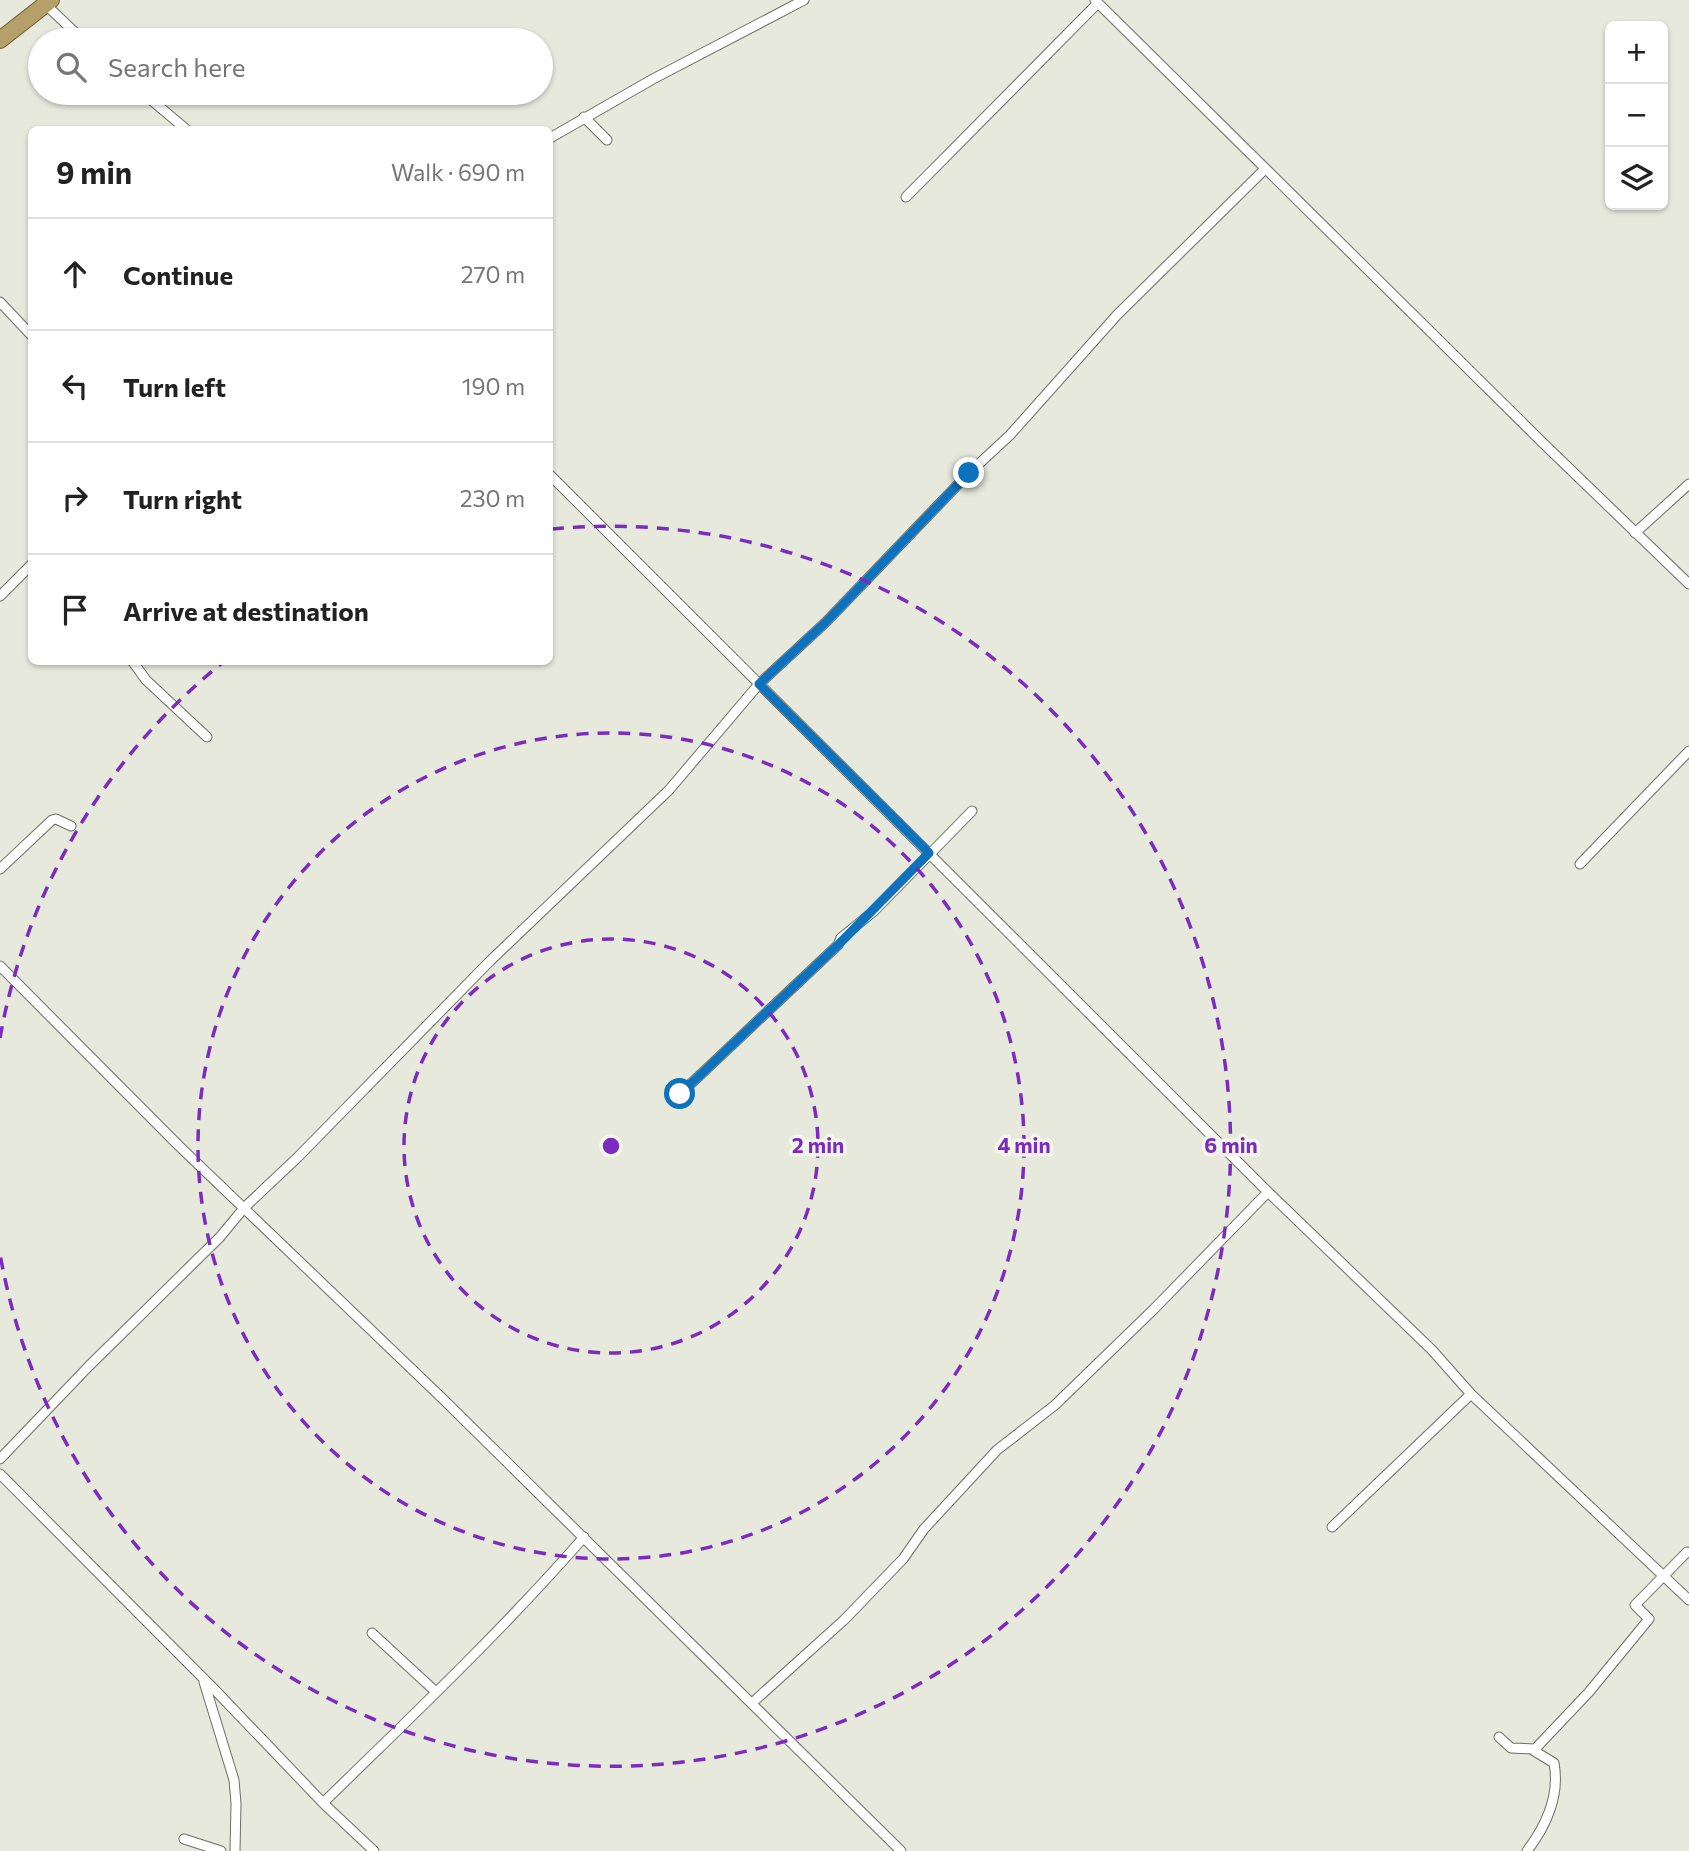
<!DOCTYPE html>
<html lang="en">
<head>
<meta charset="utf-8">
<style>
	:root { --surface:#fff; --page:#f2f2f2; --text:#222; --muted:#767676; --line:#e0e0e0 }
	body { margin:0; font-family:Commissioner,sans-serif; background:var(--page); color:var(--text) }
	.controls { position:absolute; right:21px; top:21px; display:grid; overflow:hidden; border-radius:10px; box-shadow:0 2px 5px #0004 }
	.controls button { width:63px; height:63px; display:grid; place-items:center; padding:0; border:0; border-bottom:2px solid var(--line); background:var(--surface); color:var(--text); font:35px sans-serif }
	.stop { position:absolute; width:21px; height:21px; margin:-16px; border:5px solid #0d71bc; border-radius:50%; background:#fff }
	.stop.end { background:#0d71bc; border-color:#fff; box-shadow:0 2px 7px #0008 }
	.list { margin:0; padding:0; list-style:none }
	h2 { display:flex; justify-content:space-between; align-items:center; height:91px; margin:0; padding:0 28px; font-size:30px }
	h2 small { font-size:23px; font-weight:400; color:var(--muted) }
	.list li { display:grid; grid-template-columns:46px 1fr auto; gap:21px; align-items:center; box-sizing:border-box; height:112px; padding:0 28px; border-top:2px solid var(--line) }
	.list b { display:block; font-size:26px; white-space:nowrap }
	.list em { font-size:23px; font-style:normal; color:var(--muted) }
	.icon { flex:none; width:38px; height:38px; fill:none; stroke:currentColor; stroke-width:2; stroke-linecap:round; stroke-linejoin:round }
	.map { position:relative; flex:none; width:1689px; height:1851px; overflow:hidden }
	.search { position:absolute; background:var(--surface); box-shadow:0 2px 5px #0004; left:28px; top:28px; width:525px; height:77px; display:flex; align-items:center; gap:18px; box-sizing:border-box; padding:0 24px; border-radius:38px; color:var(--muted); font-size:26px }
	.panel { position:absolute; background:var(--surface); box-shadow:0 2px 5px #0004; left:28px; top:126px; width:525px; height:539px; border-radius:10px }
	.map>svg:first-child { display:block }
</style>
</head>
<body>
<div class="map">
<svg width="1689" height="1851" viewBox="0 0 1689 1851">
	<rect width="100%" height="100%" fill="#e7e9dd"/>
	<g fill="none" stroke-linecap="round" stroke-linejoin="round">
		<defs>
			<path id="minor" d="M1095 0 1544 444 1689 584
				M44 3 83 40
				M143 93 187 130
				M584 117 607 140
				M550 138 653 79 804 0
				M906 197 1098 3
				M0 302 32 336
				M550 475 1268 1192 1432 1350 1471 1394 1689 1600
				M1635 533 1689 484
				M0 596 32 564
				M133 662 146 680 207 737
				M1580 864 1689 751
				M0 869 52 820 56 819 71 826
				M0 966 179 1146 444 1400 901 1851
				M680 1094 838 945 841 938 874 911 972 811
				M0 1459 89 1366 220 1237 244 1208 298 1157 490 961 669 790 759 684 826 622 969 473 1010 435 1117 315 1265 169
				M0 1474 215 1690 323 1803 374 1851
				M1332 1527 1471 1394
				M372 1633 436 1692
				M204 1682 234 1780 236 1803 235 1851
				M752 1703 844 1620 903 1559 924 1529 997 1450 1055 1405 1154 1309 1268 1192
				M1499 1737 1511 1748 1535 1749 1589 1692 1649 1619 1635 1605 1687 1552
				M323 1803C412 1716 502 1631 584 1537
				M184 1839 221 1851
				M1527 1851C1546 1826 1560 1795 1554 1763L1531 1749"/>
			<path id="trunk" d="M0 40 51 0"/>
		</defs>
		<use href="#minor" stroke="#6d6f65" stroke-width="11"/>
		<use href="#trunk" stroke="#715f32" stroke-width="18"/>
		<use href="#minor" stroke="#fff" stroke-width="9"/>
		<use href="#trunk" stroke="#b6a06a" stroke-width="16"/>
	</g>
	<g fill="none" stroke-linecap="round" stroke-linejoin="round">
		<path stroke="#0d71bc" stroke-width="9" d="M680 1094 838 945 929 853 759 684 826 622 969 473"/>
	</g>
	<g fill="none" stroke="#7b2cbf" stroke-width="3.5" stroke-dasharray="12 9">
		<circle cx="611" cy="1146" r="207"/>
		<circle cx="611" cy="1146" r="413"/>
		<path d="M0 1038A620 620 0 0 1 221 664M552 529A620 620 0 1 1 0 1254"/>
	</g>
	<circle cx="611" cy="1146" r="10" fill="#7b2cbf" stroke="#f4f6eb" stroke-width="3.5"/>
	<g font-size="21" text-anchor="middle" font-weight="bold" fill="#7b2cbf" stroke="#f4f6eb" stroke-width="7" stroke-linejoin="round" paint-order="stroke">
		<text x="818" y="1153">2 min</text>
		<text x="1024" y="1153">4 min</text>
		<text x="1231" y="1153">6 min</text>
	</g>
</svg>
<div class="controls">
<button>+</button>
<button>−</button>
<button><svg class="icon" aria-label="layers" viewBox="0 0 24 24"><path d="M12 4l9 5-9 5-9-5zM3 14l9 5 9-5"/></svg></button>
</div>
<div class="stop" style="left:680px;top:1094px"></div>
<div class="stop end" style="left:969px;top:473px"></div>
<div class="search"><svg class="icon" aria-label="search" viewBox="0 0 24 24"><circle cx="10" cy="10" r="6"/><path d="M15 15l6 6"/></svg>Search here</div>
<section class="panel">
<h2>9 min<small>Walk · 690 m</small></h2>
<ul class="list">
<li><svg class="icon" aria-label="ahead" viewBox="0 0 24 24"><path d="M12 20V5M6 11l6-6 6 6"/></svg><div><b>Continue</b></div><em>270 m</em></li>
<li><svg class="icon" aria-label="left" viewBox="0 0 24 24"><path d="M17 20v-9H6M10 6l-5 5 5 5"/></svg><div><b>Turn left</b></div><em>190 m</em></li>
<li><svg class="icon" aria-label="right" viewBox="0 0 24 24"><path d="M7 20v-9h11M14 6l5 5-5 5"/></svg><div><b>Turn right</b></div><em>230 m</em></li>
<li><svg class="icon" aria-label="arrive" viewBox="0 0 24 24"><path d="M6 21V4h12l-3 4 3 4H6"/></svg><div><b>Arrive at destination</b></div></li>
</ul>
</section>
</div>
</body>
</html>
